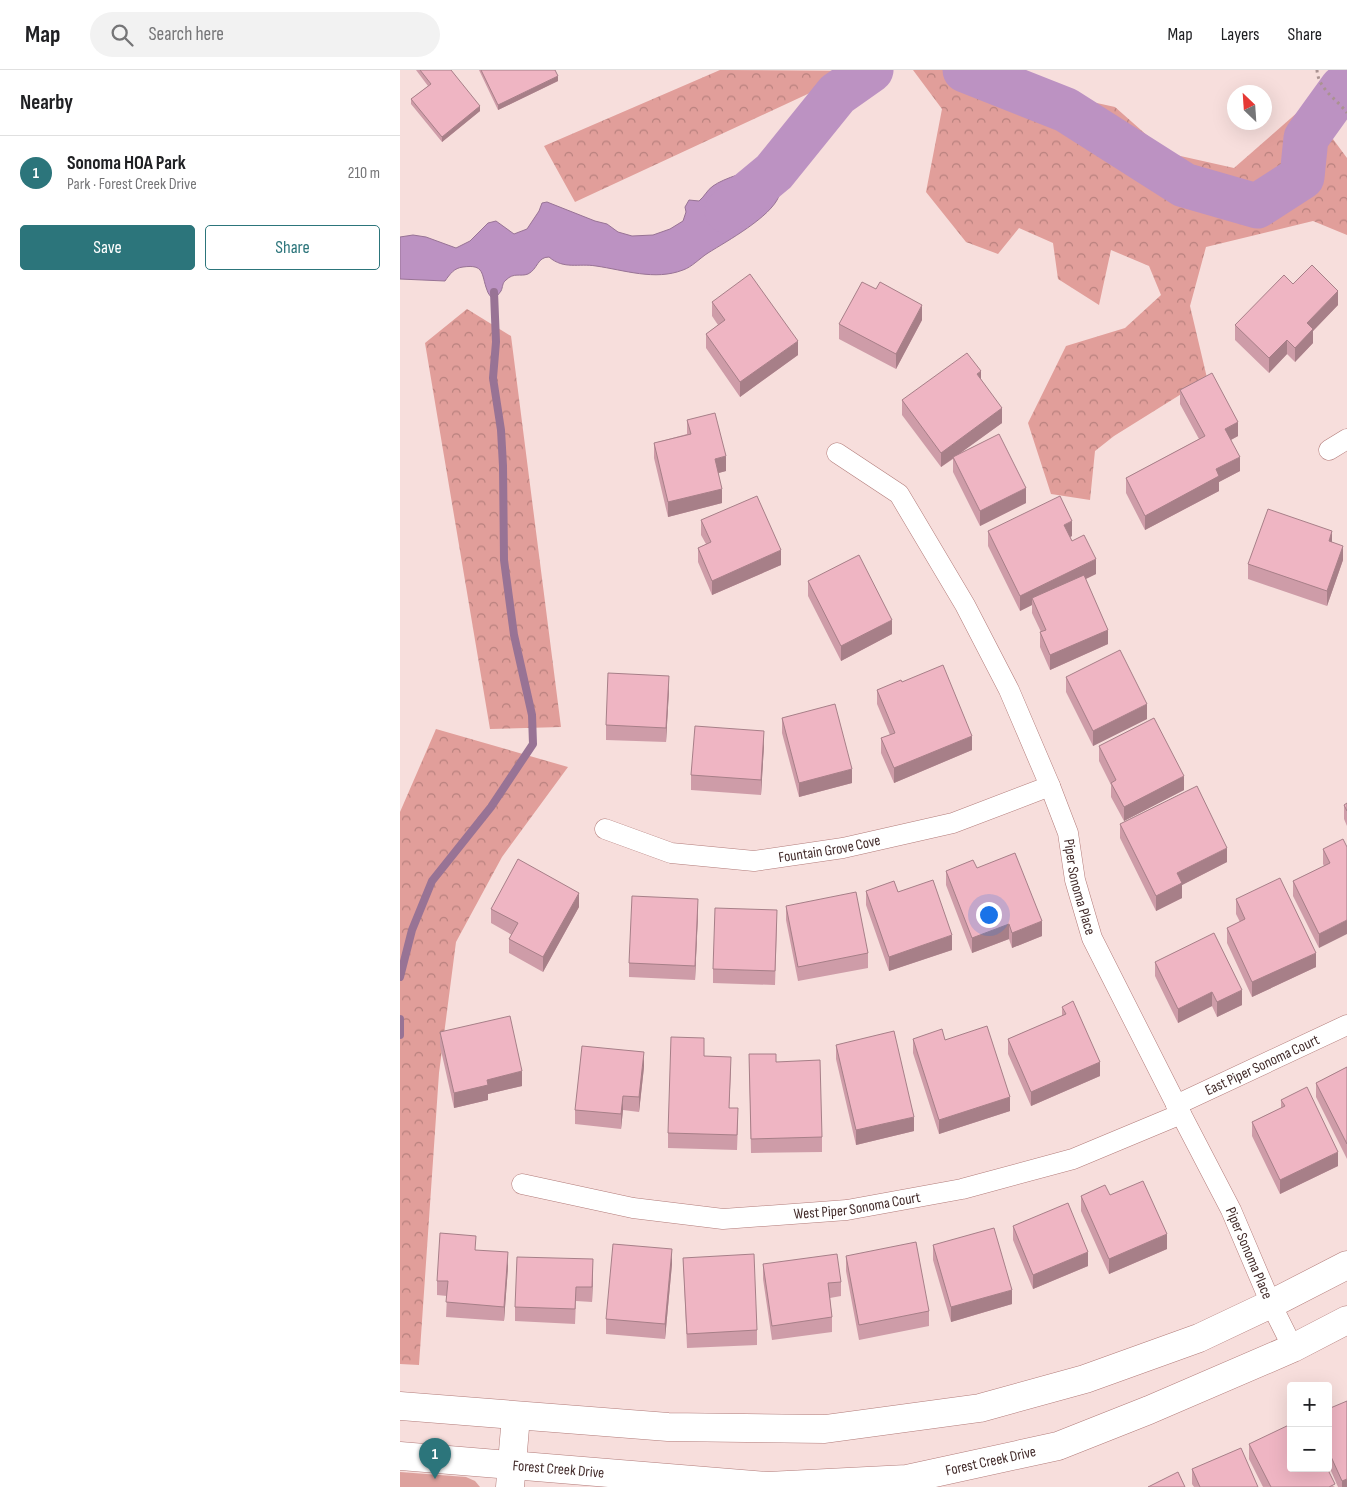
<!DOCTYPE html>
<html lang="en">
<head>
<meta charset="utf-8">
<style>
	:root { --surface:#fff; --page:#f2f2f2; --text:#202124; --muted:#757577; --line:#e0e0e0; --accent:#2c757b }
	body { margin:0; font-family:"Sofia Sans Condensed",sans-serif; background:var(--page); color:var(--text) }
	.controls { position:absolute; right:15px; bottom:15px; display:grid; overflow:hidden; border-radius:5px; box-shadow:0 5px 20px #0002 }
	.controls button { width:45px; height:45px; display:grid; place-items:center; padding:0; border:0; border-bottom:1px solid var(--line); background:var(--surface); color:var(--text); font:25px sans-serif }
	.compass { position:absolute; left:827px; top:15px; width:45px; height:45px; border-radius:50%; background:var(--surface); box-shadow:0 5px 20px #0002; rotate:335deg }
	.you { position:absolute; left:588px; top:844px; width:18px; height:18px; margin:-12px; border:4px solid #fff; border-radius:50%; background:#1a73e8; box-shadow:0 0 0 8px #1a73e833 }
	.badge { display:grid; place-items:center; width:32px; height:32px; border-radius:50%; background:var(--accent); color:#fff; font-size:16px; font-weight:700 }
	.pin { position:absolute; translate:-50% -41px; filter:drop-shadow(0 1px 2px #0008) }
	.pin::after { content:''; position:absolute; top:26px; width:18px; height:15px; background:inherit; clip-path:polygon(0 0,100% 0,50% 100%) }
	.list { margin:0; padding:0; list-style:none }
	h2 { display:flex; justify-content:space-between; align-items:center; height:65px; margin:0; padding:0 20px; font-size:21px }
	h2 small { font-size:16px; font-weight:400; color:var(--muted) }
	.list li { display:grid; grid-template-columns:32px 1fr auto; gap:15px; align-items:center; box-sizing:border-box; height:75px; padding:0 20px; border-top:1px solid var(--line) }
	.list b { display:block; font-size:19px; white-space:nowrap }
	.list p { margin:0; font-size:16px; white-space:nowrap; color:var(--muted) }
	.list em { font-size:16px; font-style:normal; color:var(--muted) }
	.actions { display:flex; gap:10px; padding:15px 20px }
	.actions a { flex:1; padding:11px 0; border:1px solid var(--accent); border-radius:5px; text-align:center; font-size:18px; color:var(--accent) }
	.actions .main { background:var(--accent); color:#fff }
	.icon { flex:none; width:28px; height:28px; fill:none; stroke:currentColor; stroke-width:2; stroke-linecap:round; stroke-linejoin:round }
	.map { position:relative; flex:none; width:947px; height:1417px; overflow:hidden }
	header { display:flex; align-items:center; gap:30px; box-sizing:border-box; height:70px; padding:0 25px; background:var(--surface); border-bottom:1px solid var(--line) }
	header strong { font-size:24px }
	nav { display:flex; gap:28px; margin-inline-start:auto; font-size:18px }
	.search { width:350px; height:45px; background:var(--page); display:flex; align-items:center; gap:12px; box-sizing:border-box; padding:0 18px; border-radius:28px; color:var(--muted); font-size:19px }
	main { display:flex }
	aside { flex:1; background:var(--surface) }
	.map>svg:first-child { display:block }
</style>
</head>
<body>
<header>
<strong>Map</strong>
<div class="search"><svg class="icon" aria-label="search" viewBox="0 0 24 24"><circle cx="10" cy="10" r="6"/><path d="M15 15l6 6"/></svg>Search here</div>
<nav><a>Map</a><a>Layers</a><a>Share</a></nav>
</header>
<main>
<aside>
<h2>Nearby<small></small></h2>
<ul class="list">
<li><span class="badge">1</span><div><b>Sonoma HOA Park</b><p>Park · Forest Creek Drive</p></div><em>210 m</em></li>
</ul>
<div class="actions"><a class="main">Save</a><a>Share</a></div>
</aside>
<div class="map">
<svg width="947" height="1417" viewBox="0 0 947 1417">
	<defs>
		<pattern id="forest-crowns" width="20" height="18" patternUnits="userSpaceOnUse" patternTransform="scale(1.25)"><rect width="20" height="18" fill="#e19e9a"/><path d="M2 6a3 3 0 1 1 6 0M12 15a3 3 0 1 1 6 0" fill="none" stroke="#b8817e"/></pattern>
	</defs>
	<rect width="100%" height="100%" fill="#f7dedc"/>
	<path fill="#dda19d" d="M0 1402 66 1407 75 1411 80 1417H0Z"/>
	<path fill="url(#forest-crowns)" d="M320 0 457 1 175 132 144 76Z
		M513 0H547L715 37 767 83 834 98 907 34 947 88V165L913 151 806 177 790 236 807 308 714 366 695 381 690 430 651 424 628 353 666 276 725 258 761 225 749 196 711 180 699 235 658 209 653 173 619 158 598 184 566 172 526 122 542 39Z
		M67 239 111 266 161 657 90 659 25 273Z
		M36 659 168 697 102 787 56 872 39 1003 19 1295 0 1294V742Z"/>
	<path fill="#bc92c2" stroke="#987395" d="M365 98 374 102 380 108C381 114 381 120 379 126 371 147 327 171 308 183 300 188 292 197 283 200 255 211 224 200 196 196 179 193 164 200 149 187 137 187 138 199 128 204 120 207 114 202 106 210 102 213 103 217 101 221 99 224 96 227 94 230 91 227 88 224 87 220 81 204 85 194 63 197 54 198 50 204 45 211L0 209V167L13 165 26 167 56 178 70 171 88 153 96 151 114 164 127 159 139 141 142 133 147 132 195 151 207 154 218 162 232 166 253 165 270 159 283 151 286 142 285 137 289 130 299 131C305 126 307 120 313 116 324 108 351 100 365 98Z"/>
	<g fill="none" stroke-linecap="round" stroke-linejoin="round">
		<path stroke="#987395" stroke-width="8" d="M0 907 12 860 32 811 91 737 133 674 132 645 114 565 104 490 103 396 101 360 93 308 96 272 94 222
			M0 949V965"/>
		<path stroke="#bc92c2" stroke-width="45" d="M565 0 666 40 784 115 857 136 902 107 906 68 942 18 947 17
			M327 141 374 102 437 24 471 0"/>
		<defs>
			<g id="street">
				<path d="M929 380 947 369"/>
				<path id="s1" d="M437 383 499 424 565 535 609 620 650 716 668 763 675 810 692 868 781 1044 831 1140 871 1234 893 1278"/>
				<path id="s2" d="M205 759 271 783 354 791 443 778 553 753 650 716"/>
				<path id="s3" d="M776 1035 947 955"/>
				<path id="s4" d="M122 1114 233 1138 323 1149 447 1140 562 1119 673 1089 781 1044"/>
			</g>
			<g id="secondary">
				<path d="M0 1336 268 1357 425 1359 580 1338 685 1309 799 1268 871 1234 947 1195"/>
				<path id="s5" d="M0 1386 368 1416 507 1409 658 1376 749 1340 893 1278 947 1250"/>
				<path d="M110 1417 116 1346"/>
			</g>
		</defs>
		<use href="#street" stroke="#b27b79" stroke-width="21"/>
		<use href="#secondary" stroke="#b27b79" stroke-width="29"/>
		<path stroke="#aa9291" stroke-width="3" stroke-dasharray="2.5 4" stroke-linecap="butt" d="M917 0C918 19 937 29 947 43"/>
		<use href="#street" stroke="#fff" stroke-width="20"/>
		<use href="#secondary" stroke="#fff" stroke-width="28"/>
	</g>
	<path fill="#ce9ca8" d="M16 0H51L80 41 42 72 11 34V29L28 16Z
		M79 0H155L158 11 98 40Z
		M893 214 938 235 913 261V273L895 292 887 284 869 303 835 270V255Z
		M312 232 398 285 340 327 306 278V264L318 255 312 246Z
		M522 250 496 299 439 269V254Z
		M581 309 602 353 559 384 626 433 580 456 553 402V389L541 397 502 345V330Z
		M780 320 838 366 831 370 840 401 819 412V421L745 460 726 423V408L799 369 780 334Z
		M287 350 326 401 318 403 322 433 268 447 254 388V373L287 364Z
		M301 450 381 495 312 525 298 492V478L306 474 301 465Z
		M588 461 672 466 670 467 672 471 696 504 686 509 708 574 650 600 640 577V562H641L632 543V535L620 541 588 476Z
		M932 472 943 490 927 536 848 509V494Z
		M408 511 492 564 441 591 408 526Z
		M666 607 747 649 693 676 666 622Z
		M502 612 572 680 494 713 481 683V668L490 665 477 634V620Z
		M269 620 266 672 206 670V655Z
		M382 648 452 713 399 727 382 663Z
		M364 675 361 725 291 720V705Z
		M699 676 784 720 724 751 711 727V715L699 691Z
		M947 733V756L944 749V735Z
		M720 754 827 792 782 815V828L756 841 720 768Z
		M947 777 919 878 893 826V811L924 796 923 794V779Z
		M577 798 642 866 612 878 609 869 572 883 546 815V801Z
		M466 821 498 822 552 880 489 901 466 835Z
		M836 829 916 897 852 927 827 873V858L840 852 836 844Z
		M386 836 468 883V898L398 911 386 850Z
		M179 837 143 902 109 883V869L112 865 91 853V839Z
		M298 844 295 910 229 907V893Z
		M377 854 375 915 313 913V899Z
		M755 892 842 935 817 947 812 936 778 953 755 906Z
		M662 937 700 1006 631 1036 608 984V969L662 946Z
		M40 962 122 1016 88 1024V1030L54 1038 40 976Z
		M513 969 545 970 610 1041 539 1064 513 983Z
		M436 975 514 1061 456 1075 436 989Z
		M349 984 376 992 422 1067V1082L351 1083Z
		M304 986 331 1002 329 1038 338 1053 337 1080 268 1078V1063Z
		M244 997 239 1042 223 1040 221 1059 175 1054V1040Z
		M947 997V1089L916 1027V1013Z
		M881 1030 938 1096 880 1124 852 1066V1052L881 1038Z
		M710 1125 767 1179 709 1204 681 1141V1126Z
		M613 1156 688 1196 633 1219 613 1170Z
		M533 1175 612 1234 551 1252 533 1190Z
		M76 1180 108 1197 104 1251 46 1247 47 1226 37 1225V1211Z
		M446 1186 529 1241V1256L459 1270 446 1201Z
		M283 1188 357 1260V1275L287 1278Z
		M272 1194 265 1269 206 1264V1249Z
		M363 1194 441 1212V1226L430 1228 432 1247V1262L372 1270 363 1209Z
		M193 1204 192 1232 176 1231 175 1254 115 1251V1237Z
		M928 1339 947 1417H938L928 1394Z
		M849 1374 935 1417H863L849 1389Z
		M792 1399 858 1417H794L792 1414Z"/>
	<path fill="#a77f88" d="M158 6V11L98 40V35Z
		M80 36V41L42 72V67Z
		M938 221V235L913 261V273L895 292V278L907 253Z
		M522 235V250L496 299V284Z
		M887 270V284L869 303V288Z
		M398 271V285L340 327V312Z
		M581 301V316L577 304Z
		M602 338V353L541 397V383Z
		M838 352V366L825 373V359Z
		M326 386V401L315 404V389Z
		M840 387V401L819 412V421L745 460V446L816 399Z
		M626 418V433L580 456V441Z
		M322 419V433L268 447V432Z
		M672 451V466L664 470V455Z
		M932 461V475L929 471Z
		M943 476V490L927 536V521Z
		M381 480V495L312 525V511Z
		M696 489V504L635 533 632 528V535L620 541V526Z
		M492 550V564L441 591V576Z
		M708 560V574L650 600V585Z
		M269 606V620L266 672V658Z
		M747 634V649L693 676V661Z
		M364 661V675L361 725V710Z
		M572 666V680L494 713V698Z
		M452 699V713L399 727V713Z
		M784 706V720L724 751V737Z
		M827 778V792L782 815V828L756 841V826L777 803Z
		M179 823V837L143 902V887Z
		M298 829V844L295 910V896Z
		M947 850V864L919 878V864Z
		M642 851V866L612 878V863Z
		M609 854V869L572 883V868Z
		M552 865V880L489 901V887Z
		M916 883V897L852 927V912Z
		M842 920V935L817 947V932Z
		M812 922V936L778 953V939Z
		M244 982V997L239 1042V1027Z
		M700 992V1006L631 1036V1022Z
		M122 1001V1016L88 1024V1030L54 1038V1023L87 1010Z
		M223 1026V1040L221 1059V1044Z
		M610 1027V1041L539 1064V1050Z
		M514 1047V1061L456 1075V1060Z
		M938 1082V1096L880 1124V1110Z
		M767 1164V1179L709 1204V1189Z
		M272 1179V1194L265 1269V1254Z
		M108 1182V1197L104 1251V1237Z
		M688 1182V1196L633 1219V1205Z
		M193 1189V1204L192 1232V1217Z
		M612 1220V1234L551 1252V1237Z
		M947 1409V1417H942V1411Z"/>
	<path fill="#efb5c3" stroke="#a77f88" d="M20 0H51L80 36 42 67 11 29 31 14Z
		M81 0H155L158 6 98 35Z
		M912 195 938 221 907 253 913 259 895 278 887 270 869 288 835 255 884 205 893 214Z
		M350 204 398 271 340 312 306 264 325 250 312 232Z
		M462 212 476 219 480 212 522 235 496 284 439 254Z
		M567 283 581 301 577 304 602 338 541 383 502 330Z
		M812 303 838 352 825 359 840 387 816 399 819 406 745 446 726 408 805 366 780 320Z
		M315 343 326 386 315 389 322 419 268 432 254 373 291 364 287 350Z
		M599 364 626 418 580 441 553 387Z
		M357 426 381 480 312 511 298 478 311 472 301 450Z
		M660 426 672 451 664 455 672 471 684 465 696 489 620 526 588 461Z
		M868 439 932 461 929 471 943 476 927 521 848 494Z
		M459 485 492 550 441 576 408 511Z
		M684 505 708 560 650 585 640 562 646 560 632 528Z
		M720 580 747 634 693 661 666 607Z
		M543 595 572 666 494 698 481 668 495 663 477 620 501 610 502 612Z
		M208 603 269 606 266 658 206 655Z
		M435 634 452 699 399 713 382 648Z
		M754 648 784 706 724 737 711 713 716 710 699 676Z
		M295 656 364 661 361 710 291 705Z
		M797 716 827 778 777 803 782 813 756 826 720 754Z
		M947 733V741L944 735Z
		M943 769 947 777V850L919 864 893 811 930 793 923 779Z
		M615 783 642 851 612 863 609 854 572 868 546 801 573 790 577 798Z
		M118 789 179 823 143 887 109 869 118 853 91 839Z
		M880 808 916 883 852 912 827 858 845 849 836 829Z
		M533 810 552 865 489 887 466 821 494 811 498 822Z
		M456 822 468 883 398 897 386 836Z
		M232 826 298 829 295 896 229 893Z
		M315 838 377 840 375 901 313 899Z
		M814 863 842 920 817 932 812 922 778 939 755 892Z
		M673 931 700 992 631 1022 608 969 666 944 662 937Z
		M110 946 122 1001 87 1010 88 1015 54 1023 40 962Z
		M587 956 610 1027 539 1050 513 969 542 959 545 970Z
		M494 961 514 1047 456 1060 436 975Z
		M271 967 304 968V986L331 987 329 1038H338L337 1065 268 1063Z
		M182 976 244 982 239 1027 223 1026 221 1044 175 1040Z
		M349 984H376V992L420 990 422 1067 351 1069Z
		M947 997V1074L916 1013Z
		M907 1017 938 1082 880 1110 852 1052 885 1036 881 1030Z
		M743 1111 767 1164 709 1189 681 1126 705 1115 710 1125Z
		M668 1133 688 1182 633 1205 613 1156Z
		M594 1158 612 1220 551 1237 533 1175Z
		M40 1163 76 1166 75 1180 108 1182 104 1237 46 1232 48 1211H37Z
		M516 1172 529 1241 459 1255 446 1186Z
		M213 1174 272 1179 265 1254 206 1249Z
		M354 1184 357 1260 287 1264 283 1188Z
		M437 1184 441 1212 428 1213 432 1247 372 1256 363 1194Z
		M117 1187 193 1189 192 1217H176L175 1239 115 1237Z
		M947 1331V1409L942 1411 928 1380V1339Z
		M891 1354V1398H927L935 1414 929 1417H871L849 1374Z
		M841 1378 858 1417H800L792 1399Z
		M778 1402 785 1417H748Z"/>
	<g text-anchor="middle" stroke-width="4" stroke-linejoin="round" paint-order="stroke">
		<g font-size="15" fill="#432c2b" stroke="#fff">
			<text dy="5" stroke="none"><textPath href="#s2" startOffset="230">Fountain Grove Cove</textPath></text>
			<text dy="5" stroke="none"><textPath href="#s1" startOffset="509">Piper Sonoma Place</textPath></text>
			<text dy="5" stroke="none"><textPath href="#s3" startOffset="95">East Piper Sonoma Court</textPath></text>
			<text dy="5" stroke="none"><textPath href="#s4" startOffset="339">West Piper Sonoma Court</textPath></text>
			<text dy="5" stroke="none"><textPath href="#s1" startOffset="914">Piper Sonoma Place</textPath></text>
			<text dy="5" stroke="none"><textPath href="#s5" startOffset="594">Forest Creek Drive</textPath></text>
			<text dy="5" stroke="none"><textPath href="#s5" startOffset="159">Forest Creek Drive</textPath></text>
		</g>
	</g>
</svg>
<div class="controls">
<button>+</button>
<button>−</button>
</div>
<svg class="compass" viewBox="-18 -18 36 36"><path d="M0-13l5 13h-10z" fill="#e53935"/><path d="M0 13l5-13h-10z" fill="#757577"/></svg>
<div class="you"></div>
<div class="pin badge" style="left:35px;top:1409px">1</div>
</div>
</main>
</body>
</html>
